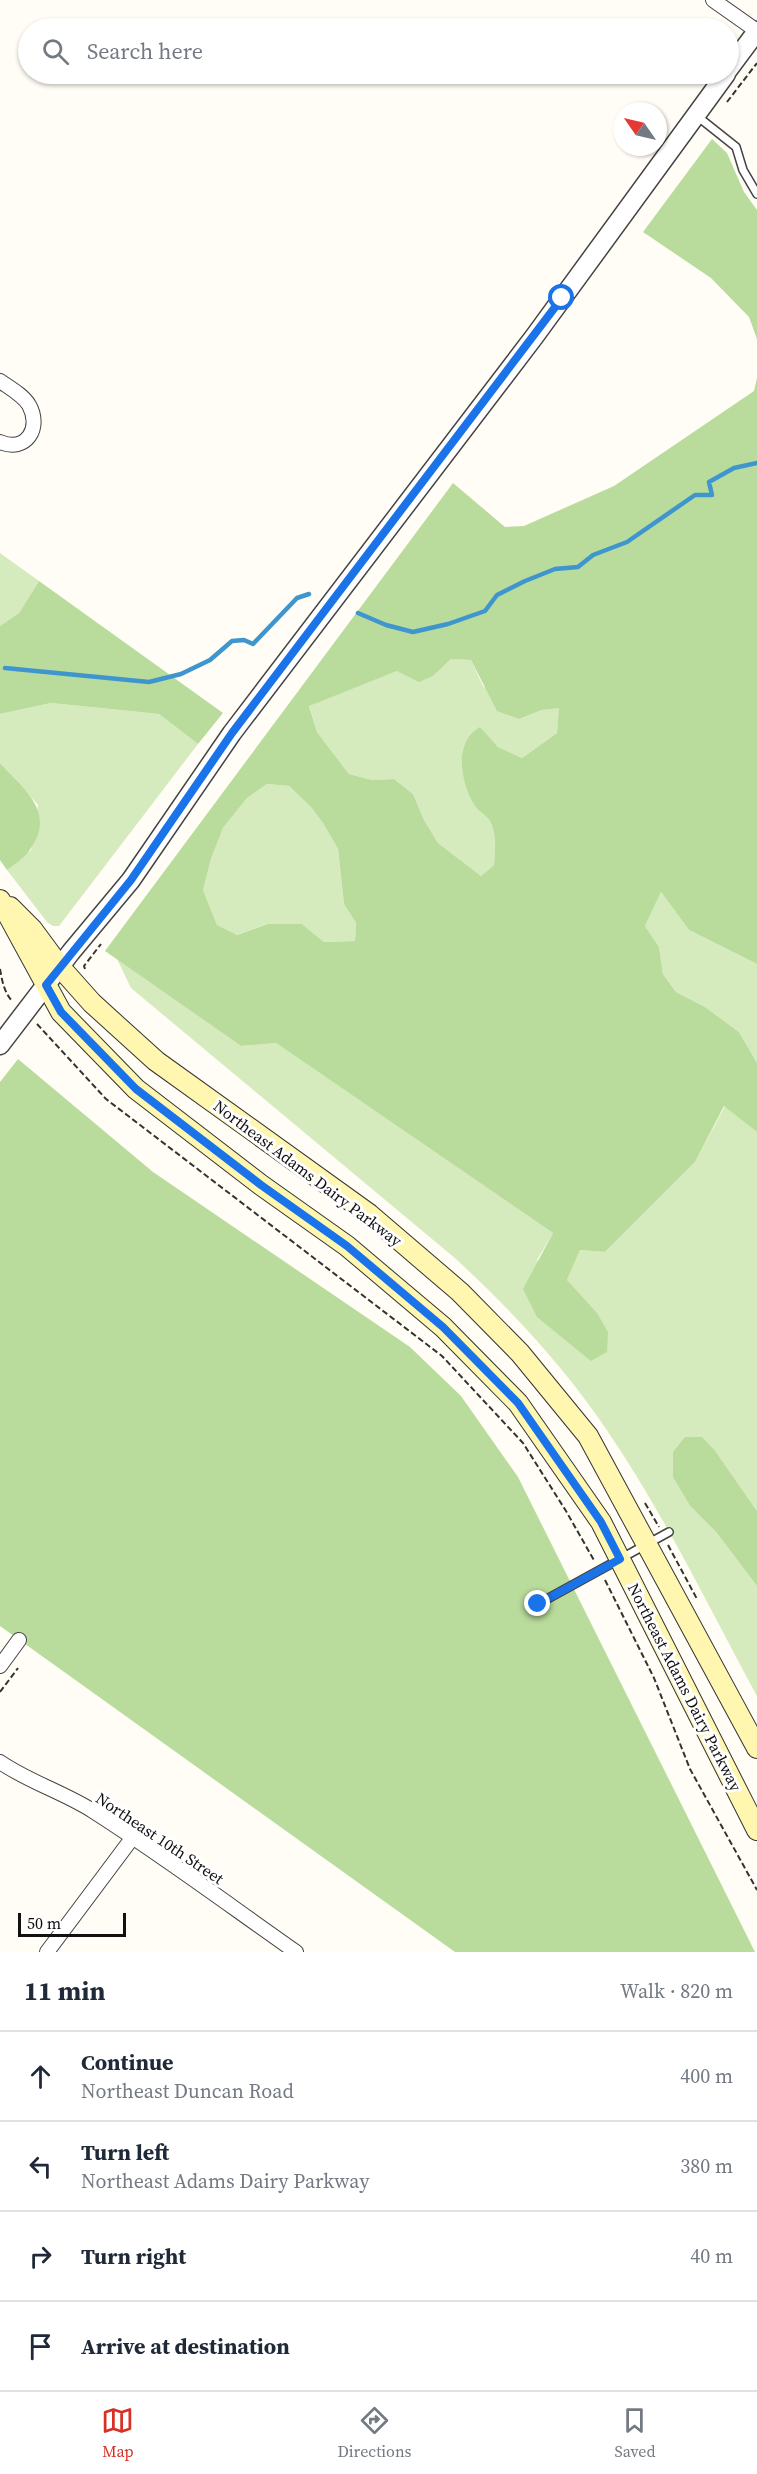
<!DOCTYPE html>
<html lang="en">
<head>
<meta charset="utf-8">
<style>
	:root { --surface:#fff; --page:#f6f6f7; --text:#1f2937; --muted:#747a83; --line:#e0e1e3; --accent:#d93025 }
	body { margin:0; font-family:"Source Serif 4",serif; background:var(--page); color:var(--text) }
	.compass { position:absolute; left:613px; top:102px; width:54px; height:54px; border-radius:50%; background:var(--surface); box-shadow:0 2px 4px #0004; rotate:304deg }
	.scale { position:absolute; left:18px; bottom:15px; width:108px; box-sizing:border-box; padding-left:6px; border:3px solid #111; border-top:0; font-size:16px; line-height:21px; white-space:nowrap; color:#111; -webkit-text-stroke:4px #fff; paint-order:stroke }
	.stop { position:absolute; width:18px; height:18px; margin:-14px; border:4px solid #1a73e8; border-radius:50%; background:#fff }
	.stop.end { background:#1a73e8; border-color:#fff; box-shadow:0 2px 6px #0008 }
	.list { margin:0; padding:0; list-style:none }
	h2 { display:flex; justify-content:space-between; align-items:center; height:78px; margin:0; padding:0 24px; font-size:26px }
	h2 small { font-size:20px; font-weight:400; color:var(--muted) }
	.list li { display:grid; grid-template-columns:39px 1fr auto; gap:18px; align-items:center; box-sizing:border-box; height:90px; padding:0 24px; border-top:2px solid var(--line) }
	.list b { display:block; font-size:22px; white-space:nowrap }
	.list p { margin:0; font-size:20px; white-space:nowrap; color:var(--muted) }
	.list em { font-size:20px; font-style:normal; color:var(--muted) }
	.icon { flex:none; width:33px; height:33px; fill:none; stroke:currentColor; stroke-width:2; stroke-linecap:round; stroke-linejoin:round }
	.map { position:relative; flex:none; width:757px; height:1952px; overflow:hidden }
	.search { position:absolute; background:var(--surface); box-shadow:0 2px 4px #0004; left:18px; right:18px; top:18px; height:66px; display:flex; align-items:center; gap:15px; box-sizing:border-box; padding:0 21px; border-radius:33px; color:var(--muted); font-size:22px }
	.sheet { height:438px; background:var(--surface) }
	nav { display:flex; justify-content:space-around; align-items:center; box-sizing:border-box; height:84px; border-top:2px solid var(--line); background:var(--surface); font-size:16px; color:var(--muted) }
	nav a { display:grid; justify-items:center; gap:3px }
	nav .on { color:var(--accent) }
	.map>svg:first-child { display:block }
</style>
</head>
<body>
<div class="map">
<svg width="757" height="1952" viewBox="0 0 757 1952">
	<rect width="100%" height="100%" fill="#fffdf5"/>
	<path fill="#d5ebbd" d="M0 553 39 581 19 613 0 626Z
		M451 659 471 660 483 686 519 719 542 710 560 707 557 733 522 758 498 747 480 728C452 741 461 784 476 807 480 813 488 816 491 823 497 838 495 850 494 865L481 876 438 843 424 820 413 794 394 779 372 780 349 774 317 732 309 705 397 671 433 676Z
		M51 703 159 714 198 744 59 926H53L47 922 7 870 31 850 38 805 0 763V714Z
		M267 784 289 786 310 806 323 823 338 849 344 904 356 923 355 941 324 942 302 924H268L236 935 217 925 203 890 211 859 223 828 247 798Z
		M661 892 689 930 757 964V1063L739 1032 705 1007 676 992 663 974 659 947 645 926Z
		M117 959 241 1046 276 1043 553 1233 537 1260 578 1293 567 1280 580 1250 605 1252 695 1162 725 1106 757 1132V1511L716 1452 691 1507 716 1532 757 1586V1696C700 1591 648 1480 574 1385 539 1340 498 1298 456 1259L131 988Z"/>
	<path fill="#b9dc9c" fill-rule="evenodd" d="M712 139 727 153 744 192 757 210V339L749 317 711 278 643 232Z
		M757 378V964L689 930 661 892 645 926 659 947 663 974 676 992 705 1007 739 1032 757 1063V1132L724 1106 695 1162 605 1252 580 1250 567 1280 597 1313 608 1332 607 1352 591 1361 537 1317 523 1289 553 1233 276 1043 241 1046 105 951 453 483 505 527 524 526 614 486 754 391ZM451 659 471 660 497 711 519 719 542 710 559 708 557 733 522 758 498 747 480 727C452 742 461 784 475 806 480 813 488 816 491 823 497 838 495 850 494 865L481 876 438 843 424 820 413 794 394 779 372 780 349 774 317 732 309 706 397 671 419 682 433 676ZM267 784 289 786 310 806 323 823 338 849 344 904 356 923 355 941 324 942 302 924H268L237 935 217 925 203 890 211 859 223 828 247 798Z
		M39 581 223 713 198 744 159 714 51 703 0 714V626L19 613Z
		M0 763C23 789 56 811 31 848 26 857 15 864 7 870L0 860Z
		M18 1059 153 1172 410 1347 461 1396 518 1477 755 1952H455L0 1626V1082Z
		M685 1437H702L716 1452 757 1511V1586L716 1532 691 1507 673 1477V1452Z"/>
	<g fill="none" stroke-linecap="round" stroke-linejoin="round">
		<path stroke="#3f96cf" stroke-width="4.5" d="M358 613 386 625 413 632 448 624 485 611 497 595 525 581 555 569 578 567 593 555 627 542 695 495H712L709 482 734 468 757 463
			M5 668 149 682 181 674 210 660 232 641 244 640 253 644 297 598 309 594"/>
		<defs>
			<path id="service" d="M697 116 736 147 743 170 757 194
				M538 1604 669 1532"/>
			<path id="minor" d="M713 0 757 31
				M0 381C10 388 23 395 29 405 42 428 26 453 0 442
				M0 1666 19 1640
				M0 1762C29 1782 63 1792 93 1811 162 1855 229 1905 296 1952
				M47 1952 133 1837"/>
			<path id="tertiary" d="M728 70 757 31
				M0 1045 71 952 131 880 232 733 534 337 726 74"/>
			<path id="secondary" d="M0 900 61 1012 136 1089 261 1185 347 1246 443 1327 518 1403 601 1522 757 1830
				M10 907 32 929 60 967 92 1003 156 1061 369 1214 460 1292 520 1353 588 1436 757 1748"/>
		</defs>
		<use href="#service" stroke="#444" stroke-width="10"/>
		<use href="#minor" stroke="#444" stroke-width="16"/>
		<use href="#tertiary" stroke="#444" stroke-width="21"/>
		<use href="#secondary" stroke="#333" stroke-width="22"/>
		<path stroke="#333" stroke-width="2" stroke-dasharray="6 3" stroke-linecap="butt" d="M727 102 757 63
			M0 969C2 980 4 993 13 1002
			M85 969 84 966 101 944
			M37 1024 106 1099 442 1356 523 1443 566 1511 595 1562
			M645 1503 659 1527
			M668 1545 697 1599
			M605 1580 654 1678 690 1769 757 1890
			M0 1692 18 1668"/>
		<use href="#service" stroke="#fff" stroke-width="7"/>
		<use href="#minor" stroke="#fff" stroke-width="14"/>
		<use href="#tertiary" stroke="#fff" stroke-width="18"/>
		<use href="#secondary" stroke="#fff6b0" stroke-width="20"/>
	</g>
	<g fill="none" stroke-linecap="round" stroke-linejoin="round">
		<path stroke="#1a73e8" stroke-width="8" d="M538 1604 620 1559 601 1522 518 1403 443 1327 347 1246 261 1185 136 1089 61 1012 46 985 131 880 232 733 562 298"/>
	</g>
	<g text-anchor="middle" stroke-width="6" stroke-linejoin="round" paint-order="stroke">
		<g font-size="16" fill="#111" stroke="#fff">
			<text transform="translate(308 1173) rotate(37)" y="6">Northeast Adams Dairy Parkway</text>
			<text transform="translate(685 1687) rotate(63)" y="6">Northeast Adams Dairy Parkway</text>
			<text transform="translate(160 1838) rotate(34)" y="6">Northeast 10th Street</text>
		</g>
	</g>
</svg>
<svg class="compass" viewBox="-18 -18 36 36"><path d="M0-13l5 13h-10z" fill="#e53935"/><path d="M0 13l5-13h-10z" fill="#747a83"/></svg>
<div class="scale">50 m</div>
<div class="stop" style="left:562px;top:298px"></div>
<div class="stop end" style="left:538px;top:1604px"></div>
<div class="search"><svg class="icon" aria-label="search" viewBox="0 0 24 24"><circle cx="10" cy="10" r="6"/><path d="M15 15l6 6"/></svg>Search here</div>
</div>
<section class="sheet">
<h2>11 min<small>Walk · 820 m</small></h2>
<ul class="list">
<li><svg class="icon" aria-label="ahead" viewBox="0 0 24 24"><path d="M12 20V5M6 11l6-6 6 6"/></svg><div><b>Continue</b><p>Northeast Duncan Road</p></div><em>400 m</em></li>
<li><svg class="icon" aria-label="left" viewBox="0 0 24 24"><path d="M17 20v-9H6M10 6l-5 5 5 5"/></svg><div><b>Turn left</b><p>Northeast Adams Dairy Parkway</p></div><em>380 m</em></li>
<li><svg class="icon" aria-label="right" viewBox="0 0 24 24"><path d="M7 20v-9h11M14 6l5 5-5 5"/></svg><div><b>Turn right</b></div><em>40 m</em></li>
<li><svg class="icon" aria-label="arrive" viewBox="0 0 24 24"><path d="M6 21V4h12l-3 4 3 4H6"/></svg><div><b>Arrive at destination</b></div></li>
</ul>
</section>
<nav>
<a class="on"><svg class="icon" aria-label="map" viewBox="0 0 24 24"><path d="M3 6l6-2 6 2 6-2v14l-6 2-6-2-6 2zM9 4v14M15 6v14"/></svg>Map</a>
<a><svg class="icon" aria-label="directions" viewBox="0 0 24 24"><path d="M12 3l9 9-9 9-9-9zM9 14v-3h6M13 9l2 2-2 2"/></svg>Directions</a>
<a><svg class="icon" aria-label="saved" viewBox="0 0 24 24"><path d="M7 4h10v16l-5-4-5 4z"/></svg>Saved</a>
</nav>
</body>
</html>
